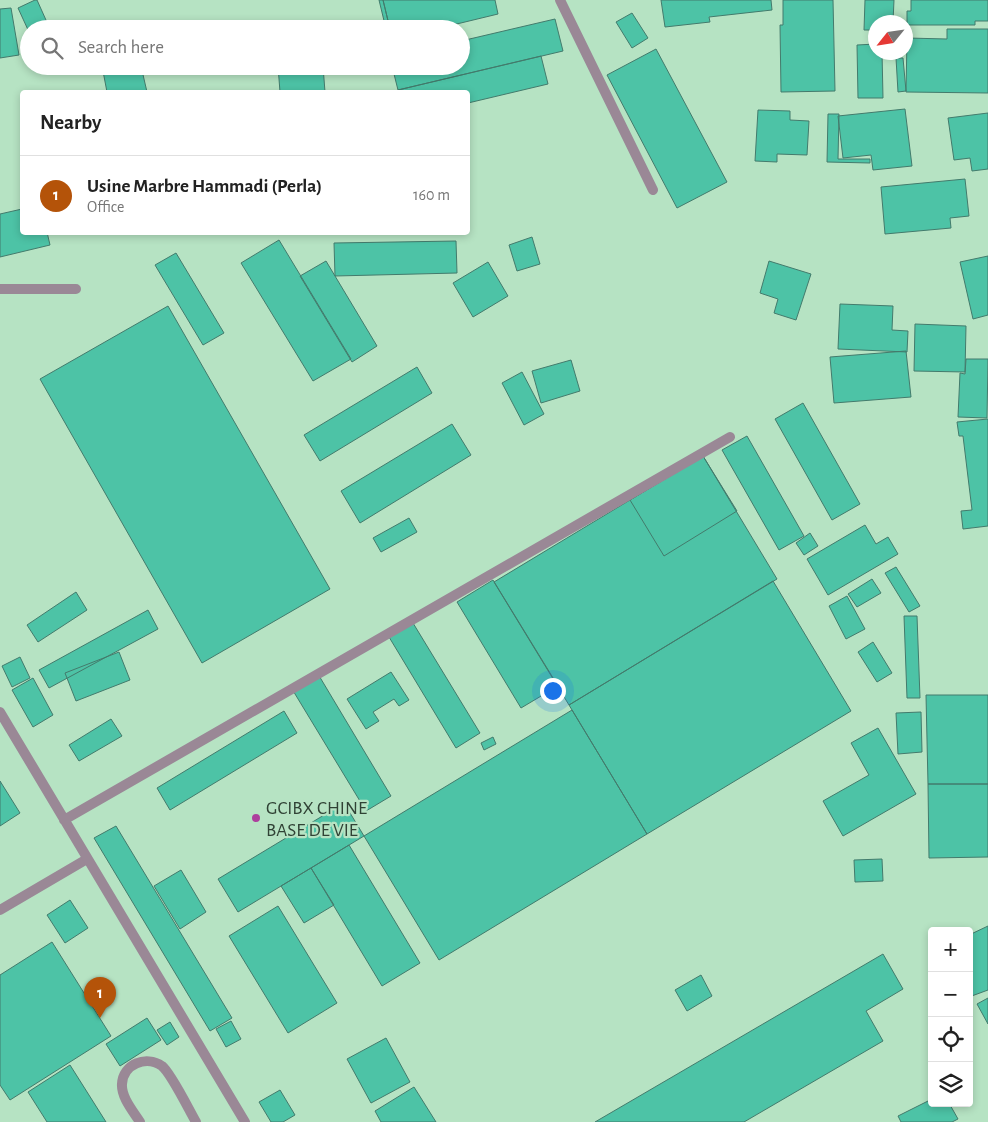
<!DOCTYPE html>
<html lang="en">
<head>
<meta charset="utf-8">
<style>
	:root { --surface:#fff; --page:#f6f6f6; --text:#222; --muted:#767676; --line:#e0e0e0; --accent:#b45309 }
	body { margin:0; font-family:"Alegreya Sans",sans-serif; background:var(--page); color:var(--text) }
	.controls { position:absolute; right:15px; bottom:15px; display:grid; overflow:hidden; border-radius:5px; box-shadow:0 2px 8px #0003 }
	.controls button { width:45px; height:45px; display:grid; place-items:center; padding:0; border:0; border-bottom:1px solid var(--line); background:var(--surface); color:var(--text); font:25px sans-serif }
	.compass { position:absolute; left:868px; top:15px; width:45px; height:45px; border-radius:50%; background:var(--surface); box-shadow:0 2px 8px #0003; rotate:240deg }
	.you { position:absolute; left:552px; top:690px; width:18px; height:18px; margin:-12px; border:4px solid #fff; border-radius:50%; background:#1a73e8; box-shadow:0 0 0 8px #1a73e833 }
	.badge { display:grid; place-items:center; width:32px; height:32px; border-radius:50%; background:var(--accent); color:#fff; font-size:16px; font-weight:700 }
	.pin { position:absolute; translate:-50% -41px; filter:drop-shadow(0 1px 2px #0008) }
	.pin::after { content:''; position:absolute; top:26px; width:18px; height:15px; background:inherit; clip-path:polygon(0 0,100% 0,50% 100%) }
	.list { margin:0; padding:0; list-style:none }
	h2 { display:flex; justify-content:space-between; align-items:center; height:65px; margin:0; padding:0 20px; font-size:21px }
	h2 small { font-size:16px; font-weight:400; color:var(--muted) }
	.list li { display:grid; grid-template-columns:32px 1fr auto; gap:15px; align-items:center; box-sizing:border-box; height:80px; padding:0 20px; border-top:1px solid var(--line) }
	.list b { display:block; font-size:19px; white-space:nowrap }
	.list p { margin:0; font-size:16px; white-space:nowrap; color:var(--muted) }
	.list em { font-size:16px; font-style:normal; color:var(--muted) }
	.icon { flex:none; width:28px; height:28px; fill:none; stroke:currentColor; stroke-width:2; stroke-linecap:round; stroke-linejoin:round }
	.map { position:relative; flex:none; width:988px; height:1122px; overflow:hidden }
	.search { position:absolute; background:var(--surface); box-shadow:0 2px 8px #0003; left:20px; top:20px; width:450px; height:55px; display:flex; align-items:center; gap:12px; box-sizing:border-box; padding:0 18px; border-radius:28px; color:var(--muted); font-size:19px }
	.panel { position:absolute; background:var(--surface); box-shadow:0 2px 8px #0003; left:20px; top:90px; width:450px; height:145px; border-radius:5px }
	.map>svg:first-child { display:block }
</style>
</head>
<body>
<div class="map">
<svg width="988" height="1122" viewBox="0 0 988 1122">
	<rect width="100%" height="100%" fill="#b6e3c3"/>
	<path fill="#4dc3a6" stroke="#437b6c" d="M35 0H37L50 29H29V32L18 8Z
		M379 0H383L390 29H386Z
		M383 0H495L498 14 436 29H390Z
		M661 0H771L772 10 709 17 710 22 665 27Z
		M783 0H833L835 91 781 92 780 25H783Z
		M865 0H894L893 22H876V30H864Z
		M911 0H988V21H975V25H907V11H911Z
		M11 8 19 55 0 58V9Z
		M632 13 648 38 632 48 616 22Z
		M555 19 563 51 398 90 392 66H461V41Z
		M947 29H988V93L906 92 907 38 947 39Z
		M876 44V52H882L883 98H858L857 45Z
		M656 49 727 182 677 208 607 75Z
		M541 56 548 84 468 103V92H399L398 90Z
		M896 58H903L906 91 898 92Z
		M102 66H141L147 92H107Z
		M278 66H323L325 92H280Z
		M905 109 912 166 873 170 871 155 843 158 838 116Z
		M758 110 790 111V120L809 121 807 155 777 154V162L755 161Z
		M988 113V169L972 171 970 158 954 160 948 118Z
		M828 114H839L838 159H870V163L827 162Z
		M965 179 969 216 950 218 951 228 885 234 881 187Z
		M22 209V232H47L50 245 0 257V214Z
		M532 237 540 264 517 271 509 245Z
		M279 240 351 359 313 381 241 263Z
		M456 241 457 273 335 276 334 243Z
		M176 253 224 333 203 345 155 265Z
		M988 256V315L973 319 960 262Z
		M326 261 377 346 352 362 300 276Z
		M769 261 811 274 796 320 774 313 778 299 760 293Z
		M488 262 508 296 473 317 453 283Z
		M840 304 893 306 892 330 908 331 907 352 838 349Z
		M168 306 330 589 202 663 40 379Z
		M915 324 966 326 965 372 914 371Z
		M906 351 911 397 834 403 830 357Z
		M966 359H988L987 418 958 417 960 373 965 374Z
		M571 360 580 391 541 403 532 371Z
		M417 367 432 393 320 461 304 435Z
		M522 372 544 414 524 425 502 383Z
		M803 403 860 504 832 520 775 419Z
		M988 419V526L963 529 961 511 972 510 963 436H959L957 422Z
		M452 424 471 455 360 523 341 491Z
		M747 436 804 536 779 550 722 450Z
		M703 456 737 511 664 556 630 500Z
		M703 456 777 579 569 705 494 582Z
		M409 518 417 532 381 552 373 538Z
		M865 525 876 544 888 537 898 554 828 595 807 559Z
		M810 533 818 546 804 555 796 543Z
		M896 567 920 606 909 612 885 573Z
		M872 579 881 593 857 607 848 594Z
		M493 580 558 686 521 708 457 602Z
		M773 581 851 711 647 834 569 705Z
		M76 592 87 610 38 642 27 625Z
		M847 596 865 629 846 639 829 606Z
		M148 610 158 629 49 688 39 670Z
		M904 616H917L920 698H907Z
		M413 623 480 733 456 748 389 637Z
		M873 642 892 673 877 682 858 652Z
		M119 652 130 680 76 701 65 673Z
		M20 657 30 678 12 687 2 666Z
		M391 672 409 700 399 706 394 699 373 712 379 721 366 729 347 699Z
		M318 674 391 796 366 811 292 689Z
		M33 678 53 715 33 727 12 690Z
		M926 695H988V784H928Z
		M572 710 647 834 439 960 364 836Z
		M284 711 297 733 170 810 157 788Z
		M921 712 922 752 898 754 896 713Z
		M111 719 122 736 79 761 69 745Z
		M878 728 916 794 843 836 823 801 869 775 851 743Z
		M493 737 496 744 484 750 481 743Z
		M0 781 20 813 0 826Z
		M928 784H988V857L929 858Z
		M344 803 364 836 238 912 218 879Z
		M116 826 232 1018 210 1031 94 838Z
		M349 845 420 963 382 986 311 868Z
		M882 859 883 881 855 882 854 860Z
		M311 868 334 905 304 923 281 886Z
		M181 870 206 912 180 929 154 886Z
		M70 900 88 928 65 943 47 915Z
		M278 906 337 1003 288 1033 229 936Z
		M988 926V990L969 997V935Z
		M52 942 111 1036 10 1100 0 1085V975Z
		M883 954 903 989 866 1011 883 1041 744 1122H595Z
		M701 975 712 996 687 1011 675 990Z
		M988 998V1024L977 1004Z
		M147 1018 161 1040 120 1066 106 1044Z
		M231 1021 241 1039 226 1047 216 1029Z
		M170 1022 179 1037 167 1045 157 1030Z
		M386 1038 410 1082 371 1103 347 1059Z
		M70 1065 106 1122H47L28 1092Z
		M414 1087 436 1122H381L375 1111Z
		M280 1090 295 1115 283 1122H271L259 1102Z
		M932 1099V1103H949L958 1119 952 1122H901L898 1116Z"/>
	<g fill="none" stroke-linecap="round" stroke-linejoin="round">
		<path stroke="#9a8896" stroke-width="10" d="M0 289H76
			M0 910 87 859
			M140 1122C133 1111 121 1097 122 1084 123 1064 146 1055 162 1066 171 1073 189 1110 196 1122"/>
		<path stroke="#9a8896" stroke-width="10" d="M560 0 653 190
			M0 712 245 1122
			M64 820 730 437"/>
	</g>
	<circle fill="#ad3f9d" stroke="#b6e3c3" stroke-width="2" cx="256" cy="818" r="5"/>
	<g text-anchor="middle" stroke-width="4.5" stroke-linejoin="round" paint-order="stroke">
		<g font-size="19" fill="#304235" stroke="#b6e3c3" text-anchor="start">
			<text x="266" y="814">GCIBX CHINE<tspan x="266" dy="22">BASE DE VIE</tspan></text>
		</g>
	</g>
</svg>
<div class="controls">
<button>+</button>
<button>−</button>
<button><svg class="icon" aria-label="locate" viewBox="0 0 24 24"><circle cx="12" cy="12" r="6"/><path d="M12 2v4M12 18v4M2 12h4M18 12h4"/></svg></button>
<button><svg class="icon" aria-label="layers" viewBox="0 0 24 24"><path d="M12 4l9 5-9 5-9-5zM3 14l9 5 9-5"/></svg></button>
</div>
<svg class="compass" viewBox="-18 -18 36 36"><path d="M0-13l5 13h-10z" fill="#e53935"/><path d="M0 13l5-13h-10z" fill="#767676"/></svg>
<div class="you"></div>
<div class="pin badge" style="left:100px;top:1018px">1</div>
<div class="search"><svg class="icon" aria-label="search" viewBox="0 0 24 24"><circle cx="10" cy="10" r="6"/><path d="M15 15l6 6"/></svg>Search here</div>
<section class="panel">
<h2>Nearby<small></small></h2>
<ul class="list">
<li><span class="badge">1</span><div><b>Usine Marbre Hammadi (Perla)</b><p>Office</p></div><em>160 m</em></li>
</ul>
</section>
</div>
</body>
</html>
